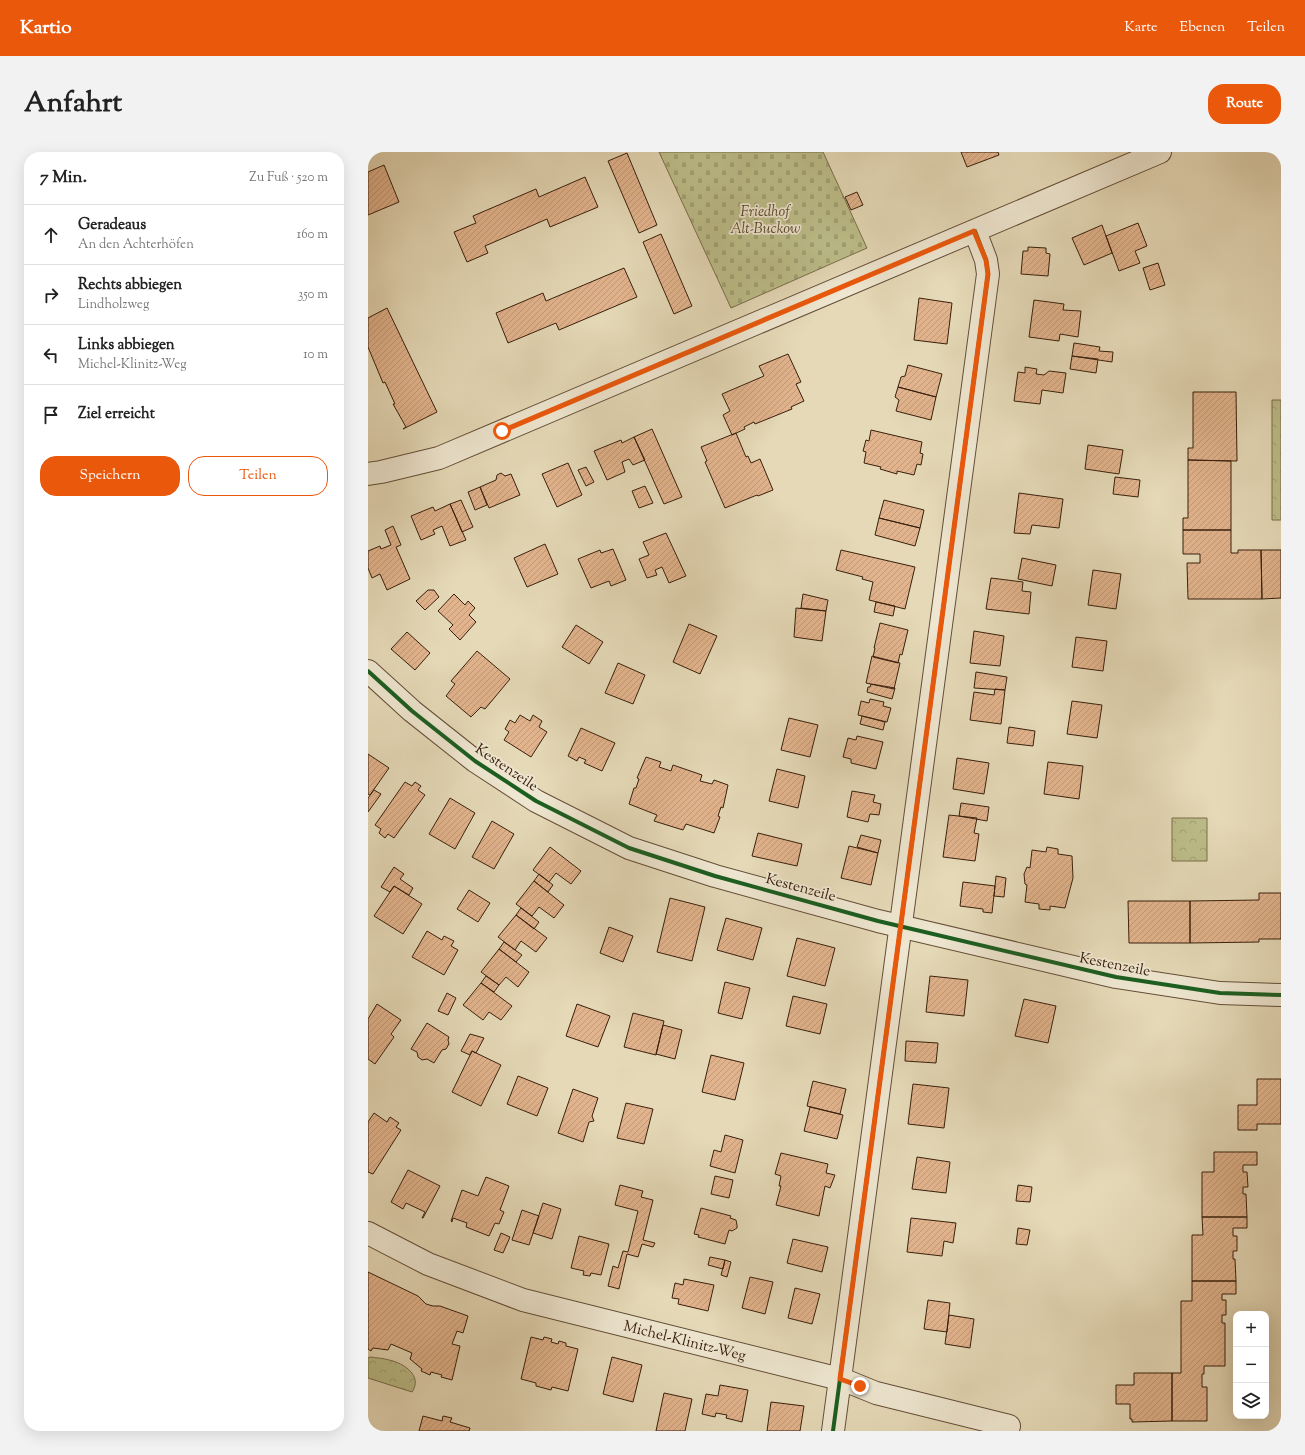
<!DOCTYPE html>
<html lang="de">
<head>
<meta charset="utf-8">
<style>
	:root { --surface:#fff; --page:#f2f2f2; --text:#222; --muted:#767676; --line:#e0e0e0; --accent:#ea580c }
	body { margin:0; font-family:"Sorts Mill Goudy",serif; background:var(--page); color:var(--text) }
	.controls { position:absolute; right:12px; bottom:12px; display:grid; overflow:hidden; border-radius:8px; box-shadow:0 4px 16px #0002 }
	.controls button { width:36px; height:36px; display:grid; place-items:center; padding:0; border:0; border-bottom:1px solid var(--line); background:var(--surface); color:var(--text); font:20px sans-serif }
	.stop { position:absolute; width:12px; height:12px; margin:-9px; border:3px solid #ea580c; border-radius:50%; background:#fff }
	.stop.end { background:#ea580c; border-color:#fff; box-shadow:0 1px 4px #0008 }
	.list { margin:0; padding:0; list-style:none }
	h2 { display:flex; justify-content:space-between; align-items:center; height:52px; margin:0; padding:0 16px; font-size:17px }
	h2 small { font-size:13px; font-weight:400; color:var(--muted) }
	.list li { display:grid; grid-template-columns:26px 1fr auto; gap:12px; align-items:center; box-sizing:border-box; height:60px; padding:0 16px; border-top:1px solid var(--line) }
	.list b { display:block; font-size:15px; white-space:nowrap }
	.list p { margin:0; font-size:13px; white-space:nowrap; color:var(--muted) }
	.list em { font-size:13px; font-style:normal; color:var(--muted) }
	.actions { display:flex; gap:8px; padding:12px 16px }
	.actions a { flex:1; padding:9px 0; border:1px solid var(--accent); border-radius:16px; text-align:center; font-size:14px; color:var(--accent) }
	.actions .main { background:var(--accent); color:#fff }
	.icon { flex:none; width:22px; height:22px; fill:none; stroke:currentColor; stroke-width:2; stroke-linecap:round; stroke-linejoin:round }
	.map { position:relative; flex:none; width:913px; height:1279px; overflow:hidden; border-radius:16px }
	header { display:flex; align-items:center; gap:24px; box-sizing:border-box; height:56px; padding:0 20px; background:var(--accent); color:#fff }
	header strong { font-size:19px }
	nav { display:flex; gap:22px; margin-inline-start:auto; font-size:14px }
	.intro { display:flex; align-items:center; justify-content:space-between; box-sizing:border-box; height:96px; padding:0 24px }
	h1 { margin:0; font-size:28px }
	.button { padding:10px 18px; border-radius:16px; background:var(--accent); color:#fff; font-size:14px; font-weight:700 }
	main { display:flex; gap:24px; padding:0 24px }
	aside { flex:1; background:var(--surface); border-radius:16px; box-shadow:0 4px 16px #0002 }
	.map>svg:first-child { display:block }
</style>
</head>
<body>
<header>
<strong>Kartio</strong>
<nav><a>Karte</a><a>Ebenen</a><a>Teilen</a></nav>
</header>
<div class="intro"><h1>Anfahrt</h1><a class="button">Route</a></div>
<main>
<aside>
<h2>7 Min.<small>Zu Fuß · 520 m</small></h2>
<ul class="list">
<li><svg class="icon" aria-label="ahead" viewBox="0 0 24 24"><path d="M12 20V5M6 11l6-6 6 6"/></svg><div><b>Geradeaus</b><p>An den Achterhöfen</p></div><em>160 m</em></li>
<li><svg class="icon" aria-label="right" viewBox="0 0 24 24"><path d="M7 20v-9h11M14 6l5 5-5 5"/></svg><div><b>Rechts abbiegen</b><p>Lindholzweg</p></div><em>350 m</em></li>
<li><svg class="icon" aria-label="left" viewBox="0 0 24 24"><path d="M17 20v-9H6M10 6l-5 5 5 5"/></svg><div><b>Links abbiegen</b><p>Michel-Klinitz-Weg</p></div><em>10 m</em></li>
<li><svg class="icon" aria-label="arrive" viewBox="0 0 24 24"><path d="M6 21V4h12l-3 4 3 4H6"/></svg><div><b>Ziel erreicht</b></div></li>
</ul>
<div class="actions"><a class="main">Speichern</a><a>Teilen</a></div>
</aside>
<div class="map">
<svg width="913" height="1279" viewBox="0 0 913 1279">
	<defs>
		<pattern id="forest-crowns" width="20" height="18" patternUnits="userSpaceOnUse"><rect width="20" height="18" fill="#bcbd89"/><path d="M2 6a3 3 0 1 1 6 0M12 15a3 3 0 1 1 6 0" fill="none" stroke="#a2a275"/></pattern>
		<pattern id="cemetery-stones" width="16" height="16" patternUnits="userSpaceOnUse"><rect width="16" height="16" fill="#bcbd89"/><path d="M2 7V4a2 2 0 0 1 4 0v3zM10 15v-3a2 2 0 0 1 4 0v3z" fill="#a2a275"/></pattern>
		<pattern id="building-hatch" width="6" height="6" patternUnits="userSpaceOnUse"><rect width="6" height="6" fill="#e2b48d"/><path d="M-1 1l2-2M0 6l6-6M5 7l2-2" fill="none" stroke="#c39a78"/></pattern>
	</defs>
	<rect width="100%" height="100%" fill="#e5d9b7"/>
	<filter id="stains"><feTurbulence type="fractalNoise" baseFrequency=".005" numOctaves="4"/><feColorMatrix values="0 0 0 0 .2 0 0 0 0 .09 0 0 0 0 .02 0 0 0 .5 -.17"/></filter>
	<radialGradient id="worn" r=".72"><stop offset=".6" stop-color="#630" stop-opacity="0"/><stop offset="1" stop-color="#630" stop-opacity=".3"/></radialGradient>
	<path fill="url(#forest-crowns)" stroke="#7a6e4a" d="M904 248H913V368H904Z
		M804 666H839V709H804Z
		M2 1205C8 1206 15 1206 21 1208 36 1211 55 1224 44 1240L0 1226V1206Z"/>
	<path fill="url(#cemetery-stones)" stroke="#7a6e4a" d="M291 0H455L499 96 363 156Z"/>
	<path fill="url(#building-hatch)" stroke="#391f0c" d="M593 0H630L631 3 599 15Z
		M259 1 289 73 271 81 240 9Z
		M16 13 31 50 0 63V20Z
		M217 25 230 55 182 75 179 67 117 94 120 101 99 110 86 80 108 71 105 64 168 37 171 45Z
		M489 40 495 53 483 58 477 45Z
		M770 71 779 94 767 99 772 111 751 119 738 84Z
		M734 73 744 101 716 113 704 86Z
		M293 82 324 154 306 162 275 90Z
		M660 95 678 96V101L682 102 680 124 653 122 655 99H660Z
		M790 111 797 133 782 138 775 116Z
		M256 116 269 145 191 178 188 171 140 191 128 161 175 141 178 149Z
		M551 146 584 151 579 192 546 188Z
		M666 148 696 152 695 158 713 159 710 185 692 182 691 189 661 185Z
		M19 156 69 260 35 277 38 275 25 252H27L17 230 15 231 0 195V166Z
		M706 191 732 195 731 199 745 200 744 210 704 204Z
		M420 202 433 230 428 232 436 249 423 255 424 257 387 272 386 270 376 275 377 277 364 283 355 263 362 259 354 242 396 224 391 214Z
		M704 204 730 207 728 221 702 217Z
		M540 213 574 222 568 245 530 235 533 225 537 224Z
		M657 215 669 217 668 222 676 223 681 219 698 221 695 241 674 238 672 252 646 249 650 220 657 221Z
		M530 235 568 245 563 268 528 259 531 248 527 245Z
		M825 240H868L869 309 820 308V296H825Z
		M284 277 314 345 296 352 266 285Z
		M503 278 554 290 552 301 555 302 553 313 549 312 546 323 529 319V322L512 317 513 315 496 311 498 300 495 299 498 288 501 289Z
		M368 281 378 305 380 304 383 311 392 307 405 338 390 344 389 343 357 356 337 310 339 309 333 295Z
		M266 285 277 308 265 313 261 307 254 310 257 320 239 328 226 299 253 288 254 291Z
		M720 293 755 298 751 322 717 317Z
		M820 308 863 309V378H815V366H820Z
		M200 311 214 343 189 355 174 322Z
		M218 315 226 330 218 334 210 318Z
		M133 321 137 324 143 322 152 343 121 356 112 335 128 328 129 323Z
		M747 325 772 328 770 345 745 342Z
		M277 334 285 351 271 356 264 339Z
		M112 335 119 353 107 358 100 340Z
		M651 341 695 347 691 376 664 373 662 382 646 381Z
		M93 348 105 375 94 380 82 352Z
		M516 348 556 358 552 376 511 366Z
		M82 352 98 388 82 394 74 374 65 378 67 382 53 388 43 364 65 355 67 359Z
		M511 366 552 376 547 394 507 383Z
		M25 374 33 393 28 395 42 427 19 438 12 422 4 426 0 416V399L12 394 13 397 23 393 17 378Z
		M815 378H863V401H870V398H893L894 447H820L819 411H832V402H815Z
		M298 381 318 424 301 431 294 415 287 418 289 423 279 426 271 407 281 403 275 390Z
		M177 392 190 422 159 435 146 406Z
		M245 397 258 428 243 434 241 429 223 436 210 407 232 398 233 401Z
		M473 398 547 415 537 457 501 448 505 430 494 427 495 425 468 418Z
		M893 398H913V446L894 447Z
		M654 406 688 413 684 434 650 427Z
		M725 418 753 422 748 457 720 453Z
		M623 426 655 430 654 439 663 440 661 462 618 457Z
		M60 438H66L71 445 57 458 48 449Z
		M86 442 97 453 100 449 107 456 101 463 108 470 92 488 81 477 85 473 70 459Z
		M435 442 460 448 458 459 433 456Z
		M508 450 527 454 525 464 506 460Z
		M428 456 458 459 454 489 426 485Z
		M512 471 540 478 534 503 532 502 530 511 505 505 507 496H506Z
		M321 472 349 484 332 522 305 510Z
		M208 473 235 490 221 512 194 495Z
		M606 479 636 484 632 514 602 511Z
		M39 480 62 501 47 518 23 497Z
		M708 485 739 489 735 519 704 515Z
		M109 499 142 527 117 557 113 555 103 565 78 544 87 532 83 529Z
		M504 504 532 511 526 537 498 531Z
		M250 511 277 523 265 552 237 541Z
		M608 520 639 525 637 538 606 536Z
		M503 532 527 536 524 547 499 540 500 535H502Z
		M627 537 637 538 633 572 602 568 606 540 626 543Z
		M502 547 516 550 515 554 523 556 519 570 490 563 493 549 501 551Z
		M704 549 734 553 729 586 699 582Z
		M152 563 162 569 165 563 174 569 171 575 179 580 163 605 136 588 141 580 137 577 142 568 147 571Z
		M494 564 517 570 515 578 492 572Z
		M421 566 450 573 442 605 413 598Z
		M641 575 667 579 665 594 639 591Z
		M213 576 247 591 234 619 216 611 218 608 211 605 209 609 200 604Z
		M489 584 515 590 508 617 483 611V607L475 605 480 586 488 588Z
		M0 602 21 616 2 643 0 642Z
		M278 605 293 610 291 615 303 619 305 613 334 623 332 629 344 632 346 628 360 633 355 656 353 655 350 664 352 665 346 681 318 672 315 678 286 669 289 663 261 652 266 636H268L271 627 269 626Z
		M589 606 621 611 616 642 585 637Z
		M680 610 715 614 711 647 676 642Z
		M409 617 437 624 430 656 401 649Z
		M37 630 44 634 47 630 53 634 50 638 57 643 26 686 20 682 17 686 11 681 13 677 7 673Z
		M6 638 13 642 0 660V646Z
		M484 639 507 643 505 650 513 652 511 663 502 662 500 670 479 665Z
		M82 646 107 661 87 697 61 682Z
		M593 651 621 655 619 669 591 664Z
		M581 663 609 666 606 681 611 682 607 709 575 705Z
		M124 669 146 682 126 717 104 705Z
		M390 681 434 692 429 714 384 704Z
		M493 683 513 688 510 701 489 695Z
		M481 694 510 701 503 733 473 726Z
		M182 695 213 719 203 732 188 721 181 730 165 718Z
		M679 695 690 697V702L704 704 705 726 697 756 682 754V758L671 757V752L657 750 659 733 657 732 656 722 659 715 662 716 664 698 678 700Z
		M26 715 36 722 32 727 45 736 41 743 26 734 22 740 13 735Z
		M171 722 185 733 180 740 166 729Z
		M628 724 638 726 636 745 626 744Z
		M166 729 196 753 186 766 171 755 164 764 148 752Z
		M595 730 627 734 624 761 615 760V757L592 754Z
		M26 734 54 752 35 782 6 764Z
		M101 738 122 751 110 770 89 757Z
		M891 741H913V787H891V790L822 791V749L891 748Z
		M302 746 337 755 324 809 289 800Z
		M760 749H822V791H761Z
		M153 756 171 770 166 777 148 763Z
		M148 763 179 786 168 800 153 789 147 798 130 785Z
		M358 766 394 776 385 808 349 798Z
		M241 775 265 784 255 810 232 801Z
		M59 779 74 788 76 784 86 789 83 794 90 798 76 823 44 805Z
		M429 786 467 796 457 834 419 824Z
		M136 790 154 803 148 810 131 797Z
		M131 797 161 820 150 835 138 825 131 833 113 820Z
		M118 824 131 833 126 840 113 831Z
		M562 824 600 828 596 864 558 860Z
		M357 830 382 836 374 867 350 861Z
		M113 831 144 854 133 868 121 860 115 868 95 853Z
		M79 841 88 846 80 863 70 859Z
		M425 844 459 852 452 882 418 874Z
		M656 847 688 854 680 891 647 884Z
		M9 852 33 868 23 882 26 885 7 912 0 907V867Z
		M209 852 242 864 230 895 198 884Z
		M265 861 296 869 288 903 256 895Z
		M59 871 81 885 80 888 81 892 78 897 74 898 66 911 59 907 54 908 50 905 49 900 43 897Z
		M295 873 314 878 307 907 288 902Z
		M102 882 116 886 108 901 104 899 102 903 93 899Z
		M538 889 570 891 568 911 537 909Z
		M104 899 133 913 113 954 84 940Z
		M343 903 376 911 367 948 334 940Z
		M150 924 180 936 169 964 139 952Z
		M889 927H913V972H889V978H870V953H889Z
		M445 929 478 937 472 962 439 954Z
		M545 932 581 936 576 976 540 972Z
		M205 937 230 946 224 964 226 969 221 970 215 990 190 981Z
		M258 951 285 957 276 992 249 986Z
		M442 955 475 963 469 987 436 979Z
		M6 961 19 970 22 965 31 971 28 975 33 978 5 1022 0 1020V970Z
		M357 983 375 988 367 1021 342 1014 346 998 353 1000Z
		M846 1000H889V1013H875V1020H879L880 1035H875V1042H878L879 1065H834V1020H846Z
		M413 1001 460 1012 458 1021 467 1023 462 1036 457 1034 451 1064 408 1053 413 1034H411L413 1024 407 1022Z
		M549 1005 582 1010 578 1041 544 1037Z
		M40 1018 72 1034 55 1066H54L57 1060 38 1051 35 1057 23 1050Z
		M347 1024 365 1028 361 1046 343 1042Z
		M118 1025 141 1034 132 1058 136 1060 131 1072 127 1071 121 1084 98 1075 99 1071 85 1066 84 1070 83 1069 94 1038 110 1044Z
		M252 1033 275 1039 273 1045 285 1048 275 1088 287 1091 285 1095 274 1092 270 1105 259 1102 251 1137 240 1134 245 1114 250 1116 255 1099 260 1100 270 1059 247 1053Z
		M650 1033 664 1035 662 1050 648 1049Z
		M175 1051 193 1057 184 1087 165 1081Z
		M333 1056 363 1064 362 1066 368 1068 369 1073V1076L364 1079 361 1078 357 1092 330 1085 331 1083 326 1082Z
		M154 1058 171 1064 161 1093 144 1088Z
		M834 1065H879V1076H865V1084H869V1099H865V1107H867L868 1129H824V1083H835Z
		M543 1066 588 1071 585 1091 576 1089 574 1104 539 1100Z
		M650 1076 662 1078 659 1093 648 1092Z
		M133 1081 142 1085 135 1101 126 1098Z
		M211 1084 241 1092 233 1123 223 1121 222 1124 215 1123 216 1119 203 1116Z
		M425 1087 460 1095 454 1120 419 1111Z
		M342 1105 357 1108 355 1117 340 1113Z
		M357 1108 363 1110 359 1125 353 1123Z
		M0 1120 50 1144 58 1152 65 1154H72L100 1164 95 1181 89 1179 84 1192 92 1194 84 1228 73 1225 74 1223 63 1220 62 1223 53 1219 54 1217 42 1207 44 1201 23 1192 20 1198 5 1196 3 1199 0 1197Z
		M382 1125 405 1130 397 1162 374 1156Z
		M316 1127 346 1133 340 1159 310 1152 311 1147 304 1146 307 1131 315 1133Z
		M824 1129H868V1142H854V1148H858V1163H854V1171H857V1214H836V1222H834V1235H839V1269H804V1221H813V1149H824Z
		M427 1136 452 1142 444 1172 420 1166Z
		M560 1148 582 1151 579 1180 556 1177Z
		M581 1163 606 1167 602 1196 577 1192Z
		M163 1185 175 1188 176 1185 184 1187 183 1190 190 1192 191 1189 198 1191V1194L210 1197 200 1239 184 1235 183 1238 168 1234V1231L153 1227Z
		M244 1205 274 1213 265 1250 235 1242Z
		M766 1221H804V1269L764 1270V1267H762V1252H748V1233H766Z
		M352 1233 380 1238 374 1270 358 1266 359 1263 348 1261 347 1265 334 1262 338 1242 350 1244Z
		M296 1241 324 1247 317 1279H288Z
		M403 1250 436 1254 432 1279H399Z
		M55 1264 74 1269 75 1264 84 1266 82 1270 102 1276 101 1279H51Z"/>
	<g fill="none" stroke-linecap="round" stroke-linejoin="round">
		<defs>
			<g id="minor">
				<path d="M0 322 13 320 71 306 792 0"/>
				<path d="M0 519 44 559 107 609 168 649 261 696 347 724 510 769 748 825 852 841 913 843"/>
				<path id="s1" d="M0 1081 60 1112 155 1148 476 1228 508 1241 641 1274"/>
				<path d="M465 1279 620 122 618 108 607 79"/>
			</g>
		</defs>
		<use href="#minor" stroke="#644e37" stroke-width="24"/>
		<use href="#minor" stroke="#eee6d0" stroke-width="22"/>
		<defs>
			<path id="cycleway" d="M0 519 44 559 107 609 168 649 261 696 347 724 510 769 748 825 852 841 913 843
				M465 1279 620 122 618 108 607 79"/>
		</defs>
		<use href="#cycleway" stroke="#eee6d0" stroke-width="6"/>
		<use href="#cycleway" stroke="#1b5e20" stroke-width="4"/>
	</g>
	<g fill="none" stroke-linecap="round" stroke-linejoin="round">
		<path stroke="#ea580c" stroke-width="5" d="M134 279 606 79 618 108 620 122 472 1227 492 1234"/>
	</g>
	<g text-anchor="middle" stroke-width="3.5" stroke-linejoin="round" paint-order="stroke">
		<g font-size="15" font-style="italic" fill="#5a462b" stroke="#eee6d0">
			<text x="397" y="64">Friedhof<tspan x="397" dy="17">Alt-Buckow</tspan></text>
		</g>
		<g font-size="15" fill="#391f0c" stroke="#eee6d0">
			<text transform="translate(139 615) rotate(34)" y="5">Kestenzeile</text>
			<text transform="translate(433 735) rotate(15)" y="5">Kestenzeile</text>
			<text transform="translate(747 812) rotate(11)" y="5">Kestenzeile</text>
			<text dy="5" stroke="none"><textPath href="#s1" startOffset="336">Michel-Klinitz-Weg</textPath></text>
		</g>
	</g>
	<rect width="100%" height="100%" filter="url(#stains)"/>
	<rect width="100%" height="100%" fill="url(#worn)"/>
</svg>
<div class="controls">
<button>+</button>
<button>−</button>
<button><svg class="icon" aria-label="layers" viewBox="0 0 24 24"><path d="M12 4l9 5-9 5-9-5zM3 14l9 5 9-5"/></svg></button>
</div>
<div class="stop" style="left:134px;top:279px"></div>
<div class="stop end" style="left:492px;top:1234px"></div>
</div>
</main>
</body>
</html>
